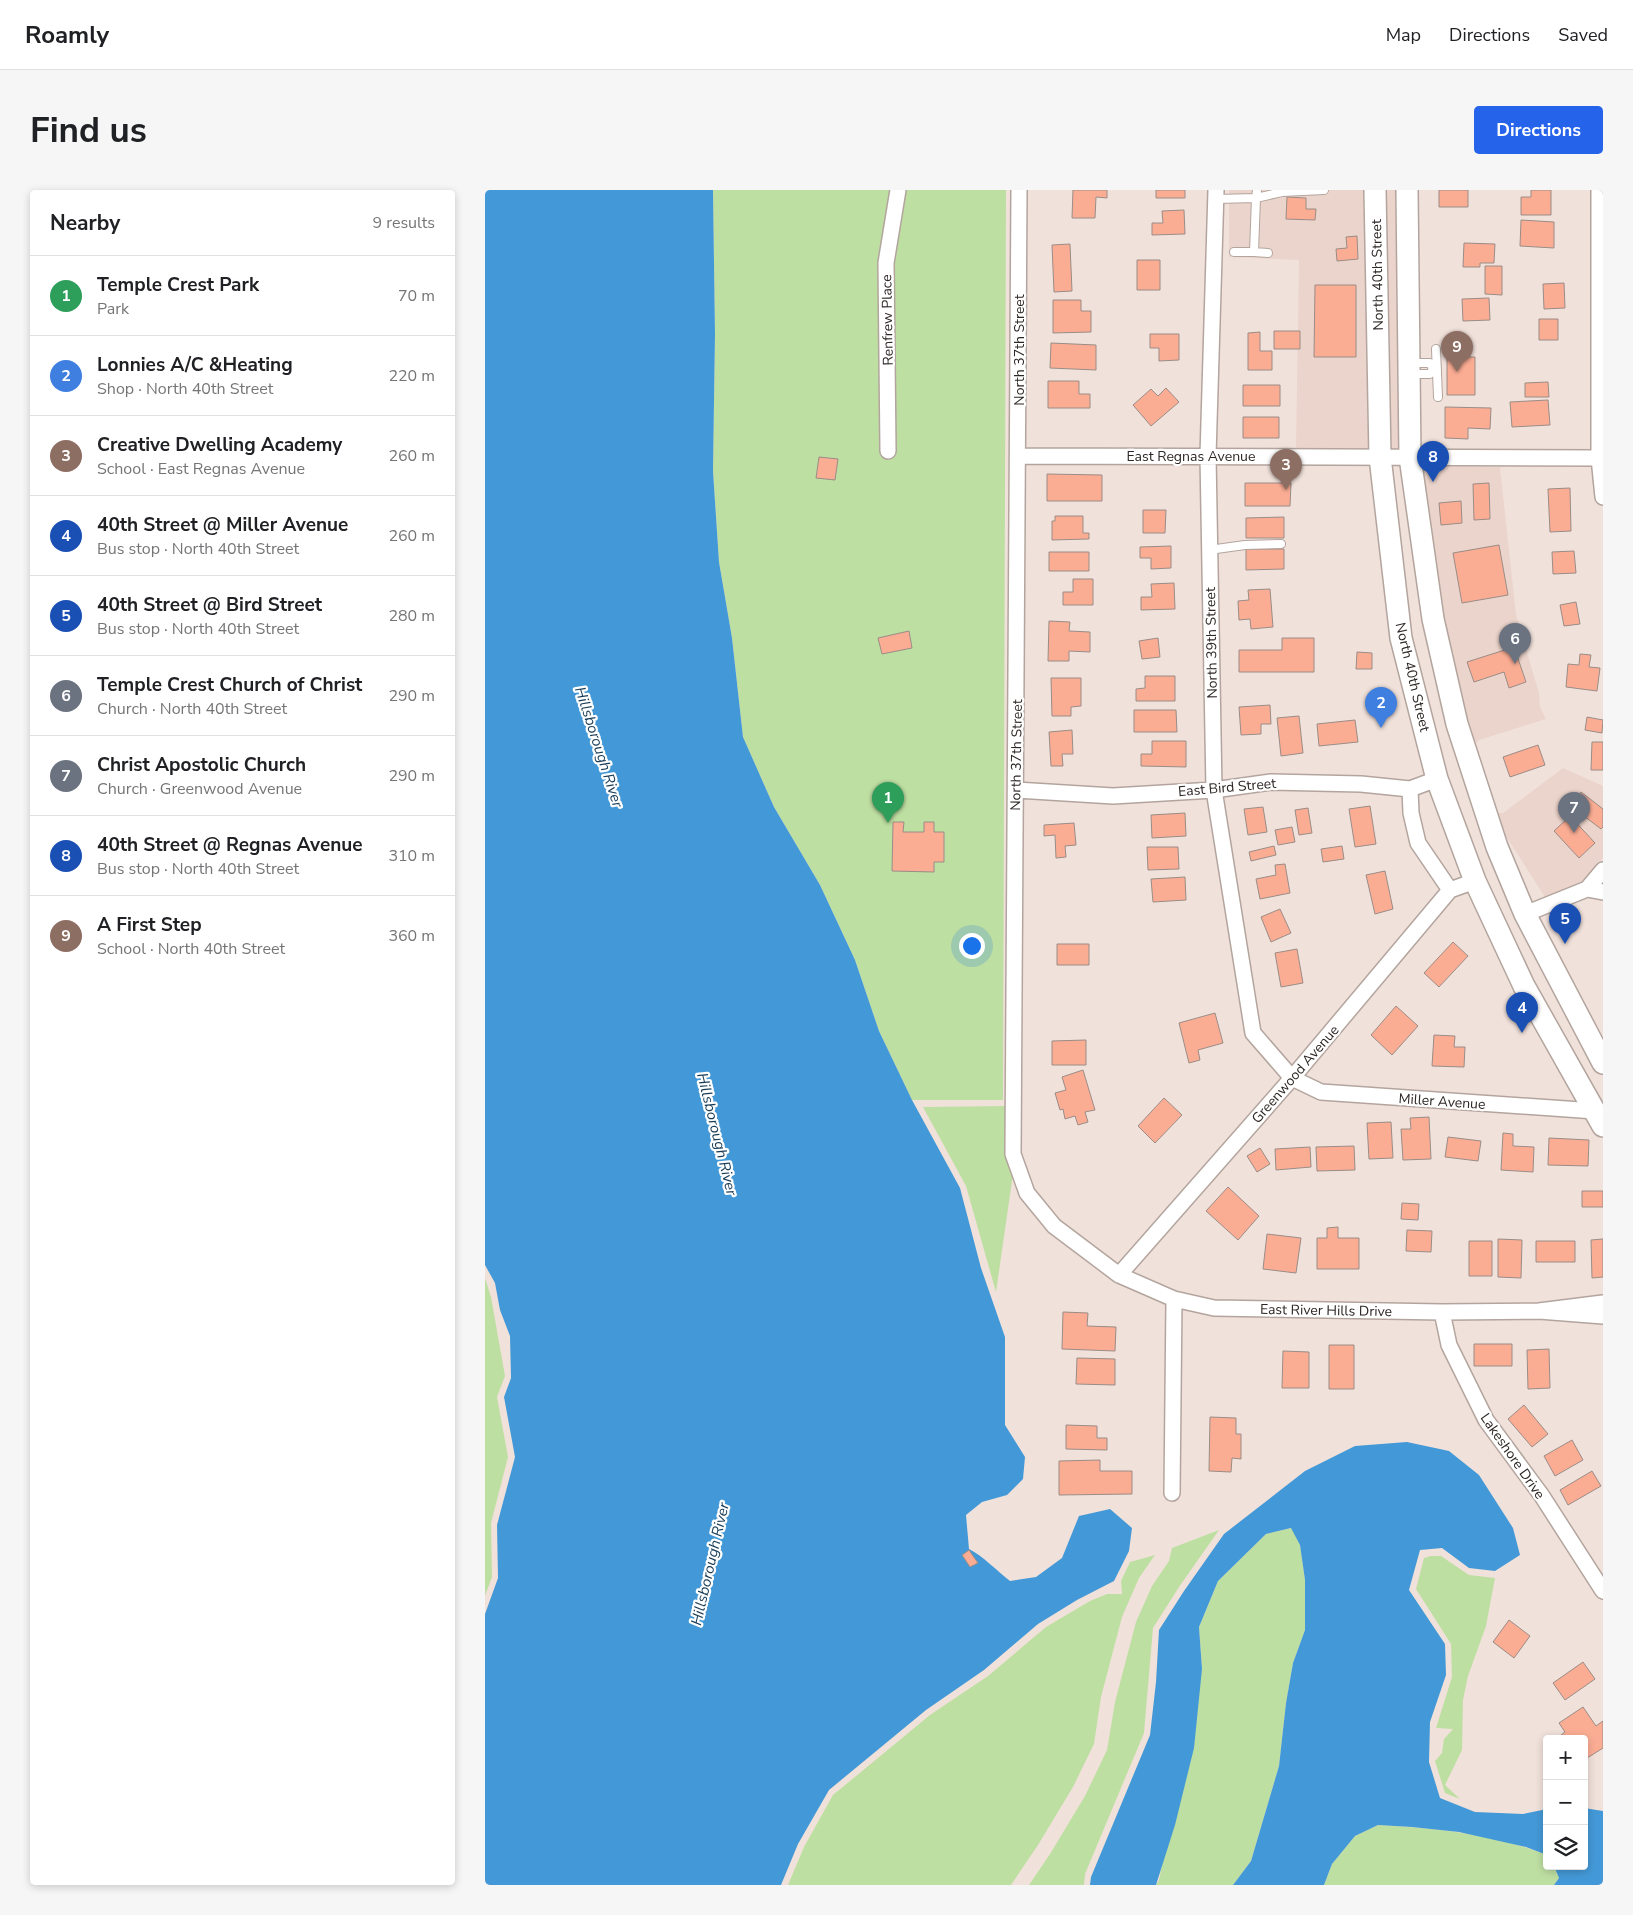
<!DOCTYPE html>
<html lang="en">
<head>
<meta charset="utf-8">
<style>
	:root { --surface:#fff; --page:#f6f6f6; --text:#202124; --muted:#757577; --line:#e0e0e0; --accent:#2563eb }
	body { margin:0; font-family:"Nunito Sans",sans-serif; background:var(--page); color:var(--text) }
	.controls { position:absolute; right:15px; bottom:15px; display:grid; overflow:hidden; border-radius:5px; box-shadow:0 2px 8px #0003 }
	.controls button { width:45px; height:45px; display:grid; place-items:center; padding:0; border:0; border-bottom:1px solid var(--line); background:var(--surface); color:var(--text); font:25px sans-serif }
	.you { position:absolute; left:486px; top:755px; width:18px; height:18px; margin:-12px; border:4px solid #fff; border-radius:50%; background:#1a73e8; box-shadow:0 0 0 8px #1a73e833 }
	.badge { display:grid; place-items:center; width:32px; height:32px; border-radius:50%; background:var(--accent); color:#fff; font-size:16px; font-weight:700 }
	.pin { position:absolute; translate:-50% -41px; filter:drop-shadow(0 1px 2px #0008) }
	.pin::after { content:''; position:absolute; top:26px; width:18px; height:15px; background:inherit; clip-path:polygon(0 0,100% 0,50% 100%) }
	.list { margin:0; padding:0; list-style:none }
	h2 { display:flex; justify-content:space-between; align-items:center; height:65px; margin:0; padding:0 20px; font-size:21px }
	h2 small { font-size:16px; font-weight:400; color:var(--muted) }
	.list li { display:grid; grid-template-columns:32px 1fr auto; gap:15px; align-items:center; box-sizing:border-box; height:80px; padding:0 20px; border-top:1px solid var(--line) }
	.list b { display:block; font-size:19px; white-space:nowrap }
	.list p { margin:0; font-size:16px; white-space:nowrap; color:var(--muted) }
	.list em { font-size:16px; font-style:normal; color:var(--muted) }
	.icon { flex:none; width:28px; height:28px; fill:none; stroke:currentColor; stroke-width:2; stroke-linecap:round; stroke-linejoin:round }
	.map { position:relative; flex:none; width:1118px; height:1695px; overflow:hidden; border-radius:5px }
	header { display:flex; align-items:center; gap:30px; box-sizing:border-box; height:70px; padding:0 25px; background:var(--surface); border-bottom:1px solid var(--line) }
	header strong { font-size:24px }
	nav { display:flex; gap:28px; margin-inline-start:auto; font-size:18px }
	.intro { display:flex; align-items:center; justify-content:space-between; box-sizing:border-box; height:120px; padding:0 30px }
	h1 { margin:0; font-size:35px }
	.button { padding:12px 22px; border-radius:5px; background:var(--accent); color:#fff; font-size:18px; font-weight:700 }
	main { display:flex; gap:30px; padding:0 30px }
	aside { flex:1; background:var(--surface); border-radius:5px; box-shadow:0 2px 8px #0003 }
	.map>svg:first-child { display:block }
</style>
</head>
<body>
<header>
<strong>Roamly</strong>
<nav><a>Map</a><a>Directions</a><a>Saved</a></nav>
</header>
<div class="intro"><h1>Find us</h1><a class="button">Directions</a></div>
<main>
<aside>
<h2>Nearby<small>9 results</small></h2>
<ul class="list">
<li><span class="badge" style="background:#2e9e5b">1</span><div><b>Temple Crest Park</b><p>Park</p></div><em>70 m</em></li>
<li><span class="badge" style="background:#3f7fe0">2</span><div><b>Lonnies A/C &amp;Heating</b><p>Shop · North 40th Street</p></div><em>220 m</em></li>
<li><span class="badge" style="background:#8d6e63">3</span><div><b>Creative Dwelling Academy</b><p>School · East Regnas Avenue</p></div><em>260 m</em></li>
<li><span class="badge" style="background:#1a4fb4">4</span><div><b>40th Street @ Miller Avenue</b><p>Bus stop · North 40th Street</p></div><em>260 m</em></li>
<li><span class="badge" style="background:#1a4fb4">5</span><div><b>40th Street @ Bird Street</b><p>Bus stop · North 40th Street</p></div><em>280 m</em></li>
<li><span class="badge" style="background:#6b7280">6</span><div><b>Temple Crest Church of Christ</b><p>Church · North 40th Street</p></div><em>290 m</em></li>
<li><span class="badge" style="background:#6b7280">7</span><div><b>Christ Apostolic Church</b><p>Church · Greenwood Avenue</p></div><em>290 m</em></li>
<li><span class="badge" style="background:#1a4fb4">8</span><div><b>40th Street @ Regnas Avenue</b><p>Bus stop · North 40th Street</p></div><em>310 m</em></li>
<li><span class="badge" style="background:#8d6e63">9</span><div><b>A First Step</b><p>School · North 40th Street</p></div><em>360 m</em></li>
</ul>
</aside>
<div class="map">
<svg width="1118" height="1695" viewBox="0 0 1118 1695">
	<rect width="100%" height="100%" fill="#f1e1db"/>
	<path fill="#ebd4cb" d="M744 0H883L887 259 811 258 814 70 744 67Z
		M898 0H915L917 259H902Z
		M933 276 1015 277 1031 425 1054 503 1055 517 1061 529 994 550 991 553 989 557 1011 623H1018L1078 578 1118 596V668L1098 692 1060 707 1010 629 979 532 955 427Z"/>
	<path fill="#bedfa2" d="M228 0H521L518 910H427L394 841 370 770 335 695 289 617 258 547 247 448 234 372 228 281 230 144Z
		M521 916 528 984 511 1102 481 996 438 917Z
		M0 1088 6 1107 20 1186 12 1207 23 1267 6 1333 7 1387 0 1406Z
		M807 1338 815 1355 820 1390V1440L808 1473 801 1513 794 1576 766 1671 748 1695H671L674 1690 717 1479 714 1437 733 1391 781 1344Z
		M734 1340 694 1397 668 1438 659 1543 600 1684 599 1695H544L565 1664 600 1606 622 1560 630 1512 651 1432 667 1396 684 1371 687 1358Z
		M670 1365 654 1388 637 1427 616 1507 609 1554 588 1597 553 1655 526 1695H303L319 1657 348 1605 445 1525 503 1486 561 1437 605 1411 622 1404H637L636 1391 645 1372Z
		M946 1366H956L984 1385 1010 1388 1001 1436 983 1486 978 1510 977 1560 960 1595 975 1609 960 1603 950 1571 957 1563 959 1549 968 1539 951 1538 967 1487 966 1454 931 1399 939 1368Z
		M893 1635C950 1638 1009 1644 1062 1665V1676H1069L1074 1688 1069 1695H839L847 1674 870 1646Z"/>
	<path fill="#4399d7" d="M0 0H228L230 144 228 281 234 372 247 448 258 547 289 617 335 695 370 770 394 841 427 910 475 998 496 1078 520 1147V1235L540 1267 538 1289 522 1305 497 1312 481 1325 484 1359C498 1366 512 1381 525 1391L551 1387 577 1368 594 1326 625 1319 647 1338 644 1361 629 1391 592 1410 553 1434 499 1480 441 1520 344 1600 313 1654 296 1695H0V1424L13 1388 12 1335 30 1267 19 1207 26 1188 25 1146 15 1120 10 1093 0 1075Z
		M922 1252 964 1261 994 1285 1028 1338 1035 1365 1010 1381 984 1378 957 1358 935 1360 924 1400 960 1454 961 1485 945 1532 944 1572 955 1608 990 1622 1038 1624 1062 1619V1665L1041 1657 974 1642 927 1637 893 1635 870 1646 847 1674 839 1695H748L766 1671 794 1576 801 1513 808 1473 820 1440V1390L815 1355 806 1338 781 1344 733 1391 714 1437 717 1479 709 1558 690 1635 671 1695H605L606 1687 665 1545 671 1492 674 1440 699 1401 739 1344 820 1281 870 1256Z
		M1099 1618 1118 1621V1695H1069L1074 1688 1069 1676H1099Z"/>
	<path fill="#fbad94" stroke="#9a8c87" d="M588 0H622V8L611 7 610 28H587Z
		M671 0H700V8H671Z
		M954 0H983V17H954Z
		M1046 0H1066V25H1036V7H1046Z
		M802 7 821 8V19H831L830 30 801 29Z
		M699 20 700 44 667 45V33H678L677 21Z
		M1036 30 1069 32V58L1035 56Z
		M872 46 873 69 852 71 851 59 862 58 861 47Z
		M979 53 1010 54 1009 73H995V77H978Z
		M585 54 587 101 569 102 567 55Z
		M652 70H675V100H652Z
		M1000 76H1017V105L1000 104Z
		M1079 93 1080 118 1059 119 1058 94Z
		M830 95H871V167H829Z
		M1004 108 1005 130 978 131 977 109Z
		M568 110H596V121H606V142L568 143Z
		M1054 129H1073V150H1054Z
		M789 141H815V159H789Z
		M775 142V161H787V180H763V143Z
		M665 144H694V170L674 171V158H665Z
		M566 153 611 155V180L565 178Z
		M962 167H990V205H962Z
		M563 191H594V204H605V218H563Z
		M1063 192 1064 207H1040V193Z
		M758 195H795V216H758Z
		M681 198 694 212 666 236 648 215 666 199 673 206Z
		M1063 210 1065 235 1027 237 1025 212Z
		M960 217 1006 218 1005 239 983 238V249L960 248Z
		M758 227H794V248H758Z
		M334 267 353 269 350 290 331 288Z
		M562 284 617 285V311H562Z
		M760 293H806L805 316H760Z
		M1004 293 1005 329 989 330 988 294Z
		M1085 298 1086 341 1065 342 1063 299Z
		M976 311 977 333 956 335 954 313Z
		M658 320H681L680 343H658Z
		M570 326H598V343H604V349L567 350V331H570Z
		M799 327V348H761V328Z
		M1014 355 1023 405 977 413 968 363Z
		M686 356V378L666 379V368H655V357Z
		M761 359H799V379L761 380Z
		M1089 361 1091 383 1068 384 1067 362Z
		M564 362H604V381H564Z
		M588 389H608V415H578V402H588Z
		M689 393 690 419 656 420V407H667L666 394Z
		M785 399 788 437 766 439 765 429 754 430 753 411 764 410 763 400Z
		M1091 412 1095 434 1079 436 1075 415Z
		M564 431 585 432 584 441 605 442V462L584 461V471H563Z
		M424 441 427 458 397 464 393 448Z
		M673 448 675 467 657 469 654 451Z
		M797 448H829V482H754V460H797Z
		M1029 457 1041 492 1024 498 1019 482 989 492 982 472Z
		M872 462 887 463V479H871Z
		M1095 464 1106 465 1104 477 1115 478 1112 501 1081 497 1083 474 1094 475Z
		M660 486H690V511H651V499L660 498Z
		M566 488H596V516L586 517V526H567Z
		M785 515 786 534H776V544L756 545 754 517Z
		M649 520H691L692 542H649Z
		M814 526 818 563 796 566 792 528Z
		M1102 527 1118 530 1117 543 1100 540Z
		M870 530 873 552 834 556 832 534Z
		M587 540 588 564H577L578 576H566L564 542Z
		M667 551H701V577L656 576V564H667Z
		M1107 552H1118V580H1106Z
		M1053 555 1060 575 1025 587 1018 567Z
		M1096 602 1118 619V637L1116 639 1086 616Z
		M885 616 891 654 870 657 864 619Z
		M778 617 782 642 763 645 759 619Z
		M823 618 827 643 814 645 810 620Z
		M700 623 701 646 667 648 666 625Z
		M1085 626 1110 653 1094 668 1069 641Z
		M408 632H419L418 642H439V632H449V642H459V672H449V682L407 681Z
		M589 633 591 655 580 656 581 667 571 668 570 645 559 646V635Z
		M807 637 810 652 793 655 790 640Z
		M789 656 791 665 766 671 764 662Z
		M857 656 859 669 838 672 836 659Z
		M662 657H693L694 679 663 680Z
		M800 674 805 703 775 709 771 689 791 685 790 675Z
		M900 681 908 719 890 724 881 685Z
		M700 687 701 710 668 712 666 689Z
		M795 719 806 743 786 752 776 727Z
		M968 752 983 766 954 797 939 783Z
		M572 754H604V775H572Z
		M812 759 818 793 796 797 790 763Z
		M911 816 933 836 907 865 886 845Z
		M730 823 738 853 713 860 715 870 704 873 694 833Z
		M949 845 970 846 969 857H980L979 877 947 876Z
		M601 850V875H567V851Z
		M598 880 610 920 600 922 603 932 593 935 590 926 580 929 578 919 575 920 570 903 581 900 577 887Z
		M679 908 697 925 670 953 653 936Z
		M944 927 946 969 918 970 916 939H926L925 928Z
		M906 932 908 968 884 969 882 933Z
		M1018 943 1028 944V956L1049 957 1048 982 1016 980Z
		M963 947 996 951 993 971 960 967Z
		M1064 948 1104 950 1103 976 1063 975Z
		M869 956 870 980 832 981 831 957Z
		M825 957 826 977 791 980 790 959Z
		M775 958 785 974 772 982 762 966Z
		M743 997 774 1026 753 1050 721 1021Z
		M1097 1001H1118V1017H1097Z
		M917 1013 934 1014 933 1030 916 1029Z
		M853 1037V1048H874V1079H832V1048H842V1038Z
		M922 1040 947 1041 946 1062 921 1061Z
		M782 1044 816 1048 811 1083 778 1079Z
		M1013 1049 1037 1050 1036 1088 1013 1087Z
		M1118 1049V1087L1107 1088 1106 1050Z
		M984 1051H1007V1086H984Z
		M1051 1051H1090V1072H1051Z
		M578 1122 603 1123 602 1136 631 1137 630 1161 577 1159Z
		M989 1154H1027V1176H989Z
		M844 1155H869V1199H844Z
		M1064 1159 1065 1198 1043 1199 1042 1160Z
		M798 1161 824 1162V1198H797Z
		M592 1168 630 1169V1195L591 1194Z
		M1039 1215 1063 1244 1047 1257 1023 1229Z
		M725 1227 751 1228V1244H756V1269L747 1268 746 1282 724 1281Z
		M581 1235 612 1236V1248H622V1260L581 1259Z
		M1087 1250 1098 1270 1070 1286 1059 1266Z
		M615 1270V1281H647V1304L574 1305V1271Z
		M1107 1281 1116 1296 1083 1315 1075 1300Z
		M484 1360 493 1373 485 1377 477 1365Z
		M1024 1430 1045 1446 1029 1468 1008 1452Z
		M1098 1472 1110 1489 1080 1510 1068 1493Z
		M1098 1517 1111 1536 1118 1531V1558L1099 1570V1549H1071L1080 1542 1074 1533Z"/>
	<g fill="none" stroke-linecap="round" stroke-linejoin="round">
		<defs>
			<path id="lane" d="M772 0 771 8 797 2 839 0
				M731 9 771 8 769 62H749
				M769 62 783 63
				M951 159 953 207
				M926 173H945L948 179
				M926 184H945L948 179H952
				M724 360 760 355 796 354"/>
			<path id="street" d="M534 0 528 964 542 1003 569 1036 634 1085 689 1109 729 1118 957 1122 1054 1121
				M731 0 723 266 729 600 768 843 807 888 836 902 1110 921
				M1114 0V268L1118 307
				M403 261 401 73 413 0
				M534 266 1118 268
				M925 599 926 623 933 653 965 700
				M531 600 628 606 729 600 786 592 876 594 925 599 952 589
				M1102 699 1118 680
				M1040 724 1102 699 1118 702
				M634 1085 807 888 965 700 990 691
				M1118 1113 1054 1121 1118 1126
				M957 1122 964 1155 1001 1230 1057 1306 1118 1401
				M687 1303 689 1109"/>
			<path id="secondary" d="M890 0 895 267 916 448 952 589 990 691 1039 796 1118 936
				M922 0 925 267 948 429 972 534 1012 657 1040 724 1118 873"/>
		</defs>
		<use href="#lane" stroke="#b3a59e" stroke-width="10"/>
		<use href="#street" stroke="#b3a59e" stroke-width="18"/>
		<use href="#secondary" stroke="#b3a59e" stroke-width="24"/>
		<use href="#lane" stroke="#fff" stroke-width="8"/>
		<use href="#street" stroke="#fff" stroke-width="15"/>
		<use href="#secondary" stroke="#fff" stroke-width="21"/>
	</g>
	<g text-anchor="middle" stroke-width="4.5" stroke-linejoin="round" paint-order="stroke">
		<g font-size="14" fill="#2c2624" stroke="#fff">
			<text transform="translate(892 85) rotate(-91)" y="5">North 40th Street</text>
			<text transform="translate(402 130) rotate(-91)" y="5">Renfrew Place</text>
			<text transform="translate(534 160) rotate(-90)" y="5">North 37th Street</text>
			<text x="706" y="271">East Regnas Avenue</text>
			<text transform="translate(726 453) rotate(-91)" y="5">North 39th Street</text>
			<text transform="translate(928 487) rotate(77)" y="5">North 40th Street</text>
			<text transform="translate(531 565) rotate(-89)" y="5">North 37th Street</text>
			<text transform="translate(742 597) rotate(-5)" y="5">East Bird Street</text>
			<text transform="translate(810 884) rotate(-49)" y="5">Greenwood Avenue</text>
			<text transform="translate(957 911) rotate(4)" y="5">Miller Avenue</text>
			<text transform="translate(841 1120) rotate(1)" y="5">East River Hills Drive</text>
			<text transform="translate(1028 1266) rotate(55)" y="5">Lakeshore Drive</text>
		</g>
		<g font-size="15" font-style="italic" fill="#183b56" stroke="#fff">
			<text transform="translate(114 557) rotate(72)" y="5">Hillsborough River</text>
			<text transform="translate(232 944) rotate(76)" y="5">Hillsborough River</text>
			<text transform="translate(225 1374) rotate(-77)" y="5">Hillsborough River</text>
		</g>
	</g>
</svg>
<div class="controls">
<button>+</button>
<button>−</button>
<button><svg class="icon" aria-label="layers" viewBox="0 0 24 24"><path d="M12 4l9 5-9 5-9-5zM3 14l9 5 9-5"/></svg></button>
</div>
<div class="you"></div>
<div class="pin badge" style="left:403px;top:633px;background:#2e9e5b">1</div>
<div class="pin badge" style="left:896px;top:538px;background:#3f7fe0">2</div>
<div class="pin badge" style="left:801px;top:300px;background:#8d6e63">3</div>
<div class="pin badge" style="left:1037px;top:843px;background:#1a4fb4">4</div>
<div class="pin badge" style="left:1080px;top:754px;background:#1a4fb4">5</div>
<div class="pin badge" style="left:1030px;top:474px;background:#6b7280">6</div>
<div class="pin badge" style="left:1089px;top:643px;background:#6b7280">7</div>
<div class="pin badge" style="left:948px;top:292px;background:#1a4fb4">8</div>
<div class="pin badge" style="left:972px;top:182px;background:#8d6e63">9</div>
</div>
</main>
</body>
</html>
